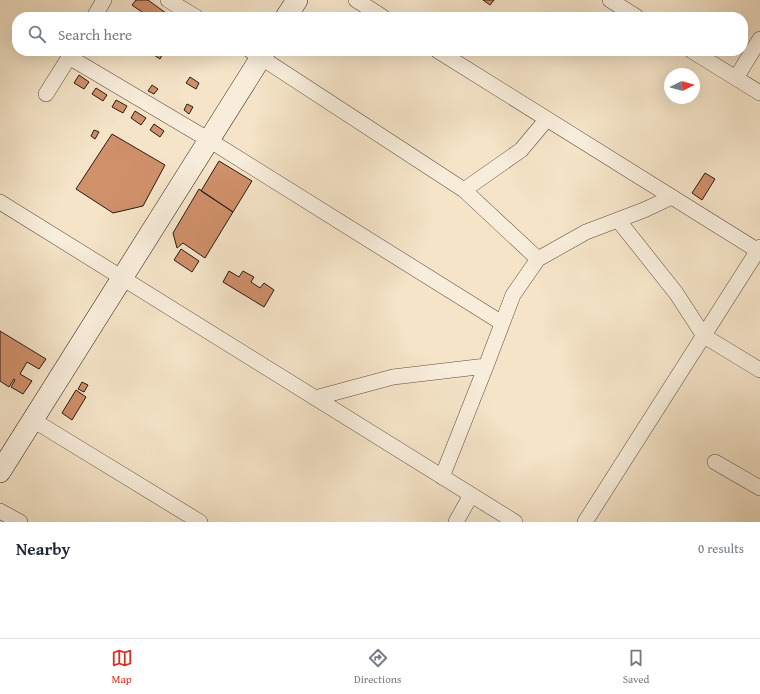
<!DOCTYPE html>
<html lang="en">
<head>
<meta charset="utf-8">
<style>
	:root { --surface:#fff; --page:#f6f6f7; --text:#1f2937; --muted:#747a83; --line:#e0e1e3; --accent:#d93025 }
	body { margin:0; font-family:"Gentium Book Plus",serif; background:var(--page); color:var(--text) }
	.compass { position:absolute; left:664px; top:68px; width:36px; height:36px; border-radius:50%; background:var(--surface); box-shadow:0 4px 16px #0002; rotate:84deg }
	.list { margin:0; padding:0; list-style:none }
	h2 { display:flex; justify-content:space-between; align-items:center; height:52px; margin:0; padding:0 16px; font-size:17px }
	h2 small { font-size:13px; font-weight:400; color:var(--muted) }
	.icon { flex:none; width:22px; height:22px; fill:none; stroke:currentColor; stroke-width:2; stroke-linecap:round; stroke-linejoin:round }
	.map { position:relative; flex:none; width:760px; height:522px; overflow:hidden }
	.search { position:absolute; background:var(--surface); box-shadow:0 4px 16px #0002; left:12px; right:12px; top:12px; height:44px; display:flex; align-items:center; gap:10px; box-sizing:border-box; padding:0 14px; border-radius:16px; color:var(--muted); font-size:15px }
	.sheet { height:116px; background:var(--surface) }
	nav { display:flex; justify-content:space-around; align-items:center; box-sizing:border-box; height:56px; border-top:1px solid var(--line); background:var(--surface); font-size:11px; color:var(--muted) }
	nav a { display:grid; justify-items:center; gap:2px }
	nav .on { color:var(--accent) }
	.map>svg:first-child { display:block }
</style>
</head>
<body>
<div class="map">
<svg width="760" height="522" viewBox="0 0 760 522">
	<rect width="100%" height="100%" fill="#f5e4c8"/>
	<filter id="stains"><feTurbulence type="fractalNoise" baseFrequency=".005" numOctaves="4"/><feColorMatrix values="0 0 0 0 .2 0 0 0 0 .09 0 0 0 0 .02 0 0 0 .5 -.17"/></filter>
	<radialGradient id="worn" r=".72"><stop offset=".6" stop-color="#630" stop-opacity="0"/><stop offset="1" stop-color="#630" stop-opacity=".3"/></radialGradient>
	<path fill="#cf906a" stroke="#291a13" d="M136 0H148L170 16 149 17 132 5Z
		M483 0H494L490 5Z
		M148 51H164L160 59Z
		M79 75 89 82 84 89 74 83Z
		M190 77 199 83 196 89 186 83Z
		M152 85 158 89 154 94 148 91Z
		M96 88 107 95 103 101 92 94Z
		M116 100 127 106 123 113 112 107Z
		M187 104 193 107 189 114 184 110Z
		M135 111 146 118 141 125 131 118Z
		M154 124 164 131 160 137 150 130Z
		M94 130 99 132 95 139 91 136Z
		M112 134 165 165 143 206 113 213 76 189Z
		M219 161 252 181 233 212 201 191Z
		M705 173 715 179 702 200 692 193Z
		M199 189 233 212 205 258 183 243 177 248 173 233Z
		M181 249 199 261 192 272 174 260Z
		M229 271 239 277 243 271 254 277 251 282 260 288 264 283 274 290 264 307 223 282Z
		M0 331 46 359 39 369 27 362 20 374 32 381 23 394 11 387 15 380 14 379 9 387 0 381Z
		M82 382 88 385 84 392 78 389Z
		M76 390 86 397 72 420 62 413Z"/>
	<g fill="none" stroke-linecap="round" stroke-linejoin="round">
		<defs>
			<path id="minor" d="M168 0 196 17
				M356 0 383 17
				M610 0 637 17
				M94 17 104 0
				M251 51 464 190 538 259
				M438 51 760 252
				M692 51 760 93
				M69 57 209 140 502 323
				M736 78 760 39
				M46 94 73 51
				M464 190 521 150 547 119
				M0 202 515 522
				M618 220 676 293 704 336 760 370
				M315 398 393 377 486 366
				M33 420 200 522
				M715 462 760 488
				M442 477 486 366 513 295 538 259 586 232 644 210 672 197
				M0 511 20 522
				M456 522 471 495
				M585 522 760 247"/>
			<path id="secondary" d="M286 17 297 0
				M0 472 265 51"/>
		</defs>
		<use href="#minor" stroke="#5c4c40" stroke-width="16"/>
		<use href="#secondary" stroke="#291a13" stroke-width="22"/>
		<use href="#minor" stroke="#f8eddb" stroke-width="15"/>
		<use href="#secondary" stroke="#f8eddb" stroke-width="21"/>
	</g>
	<rect width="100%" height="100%" filter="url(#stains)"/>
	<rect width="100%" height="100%" fill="url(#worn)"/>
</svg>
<svg class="compass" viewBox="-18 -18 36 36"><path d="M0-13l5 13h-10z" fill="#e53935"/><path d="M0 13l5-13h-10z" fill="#747a83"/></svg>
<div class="search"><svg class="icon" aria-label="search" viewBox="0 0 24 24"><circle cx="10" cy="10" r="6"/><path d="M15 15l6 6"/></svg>Search here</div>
</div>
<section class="sheet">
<h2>Nearby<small>0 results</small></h2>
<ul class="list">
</ul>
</section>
<nav>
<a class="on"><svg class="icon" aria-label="map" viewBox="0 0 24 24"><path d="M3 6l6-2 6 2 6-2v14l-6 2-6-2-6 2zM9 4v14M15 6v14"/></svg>Map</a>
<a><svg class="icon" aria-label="directions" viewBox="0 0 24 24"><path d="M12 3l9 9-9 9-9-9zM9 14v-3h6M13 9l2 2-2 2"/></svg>Directions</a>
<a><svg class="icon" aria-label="saved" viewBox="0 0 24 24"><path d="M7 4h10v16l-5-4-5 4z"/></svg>Saved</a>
</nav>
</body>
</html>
